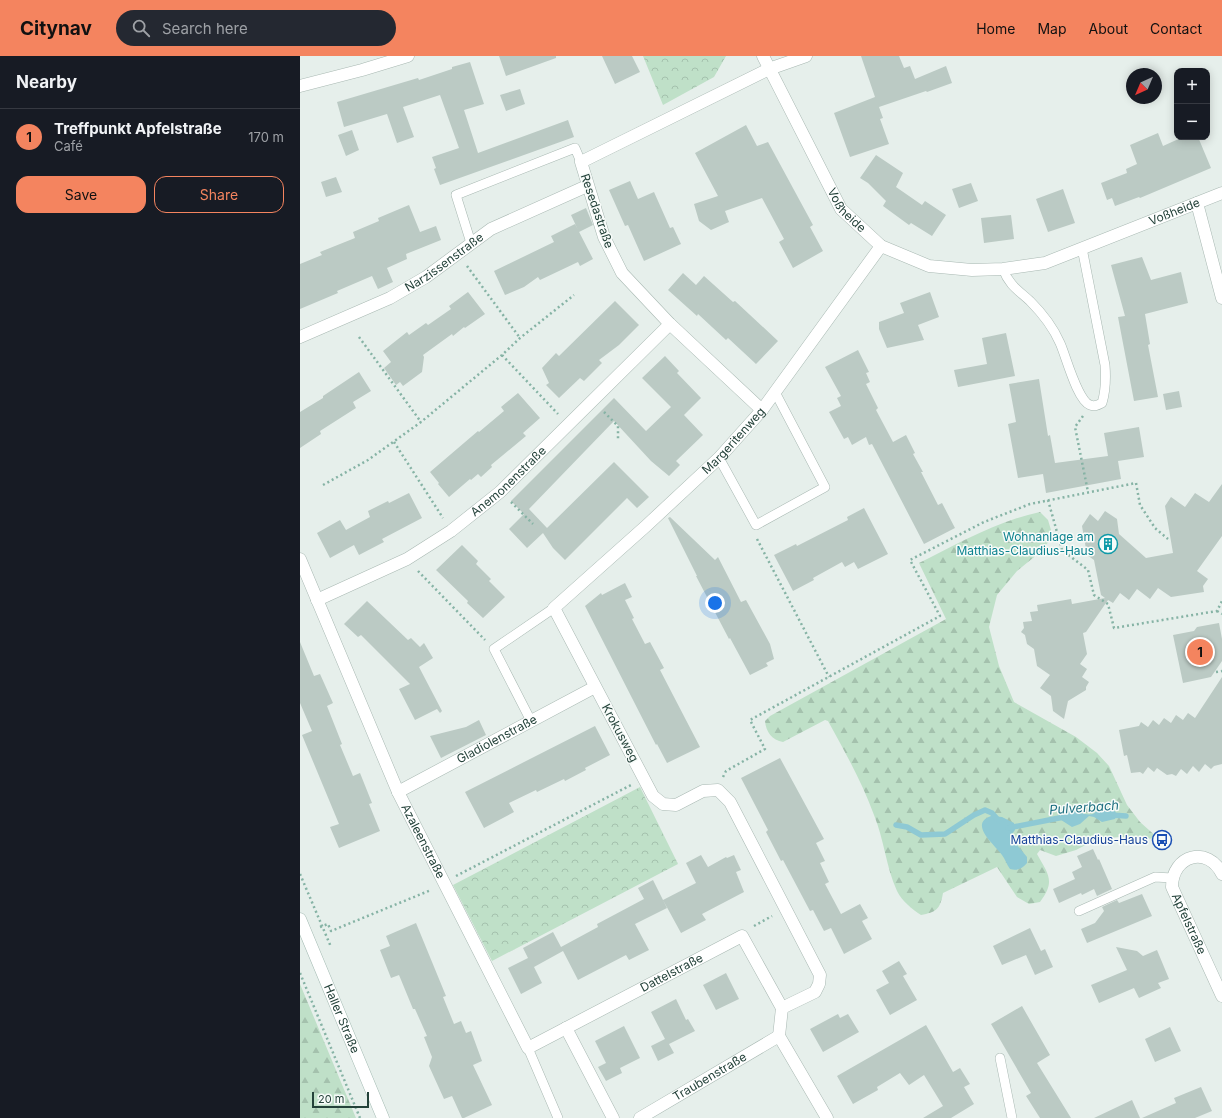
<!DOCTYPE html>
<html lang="en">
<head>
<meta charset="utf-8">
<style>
	:root { --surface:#171b24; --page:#242831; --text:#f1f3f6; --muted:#9ea1a6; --line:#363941; --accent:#f4845f }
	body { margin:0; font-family:Inter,sans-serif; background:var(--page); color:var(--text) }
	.controls { position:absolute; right:12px; top:12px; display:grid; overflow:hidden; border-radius:8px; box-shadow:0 2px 10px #0003 }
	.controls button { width:36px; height:36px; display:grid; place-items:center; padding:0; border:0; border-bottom:1px solid var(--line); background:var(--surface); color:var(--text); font:20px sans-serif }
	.compass { position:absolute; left:826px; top:12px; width:36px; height:36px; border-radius:50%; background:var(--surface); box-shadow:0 2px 10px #0003; rotate:224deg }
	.scale { position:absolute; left:12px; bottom:10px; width:57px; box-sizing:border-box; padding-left:4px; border:2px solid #24423a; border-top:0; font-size:11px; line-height:14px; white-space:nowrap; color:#24423a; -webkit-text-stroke:3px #f7fbf9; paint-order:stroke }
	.you { position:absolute; left:415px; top:547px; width:14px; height:14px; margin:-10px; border:3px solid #fff; border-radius:50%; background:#1a73e8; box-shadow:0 0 0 6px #1a73e833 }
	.badge { display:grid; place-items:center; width:26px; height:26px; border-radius:50%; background:var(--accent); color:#111; font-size:13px; font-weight:700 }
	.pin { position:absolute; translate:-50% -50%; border:2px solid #fff; box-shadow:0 1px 4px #0006 }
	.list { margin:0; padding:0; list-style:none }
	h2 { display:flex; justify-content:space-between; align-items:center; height:52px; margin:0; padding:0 16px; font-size:17px }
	h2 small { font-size:13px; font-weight:400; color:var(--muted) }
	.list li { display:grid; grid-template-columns:26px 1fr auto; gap:12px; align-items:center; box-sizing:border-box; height:56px; padding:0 16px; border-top:1px solid var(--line) }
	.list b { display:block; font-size:15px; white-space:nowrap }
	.list p { margin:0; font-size:13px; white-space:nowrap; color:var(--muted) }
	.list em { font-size:13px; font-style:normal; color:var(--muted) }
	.actions { display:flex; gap:8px; padding:12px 16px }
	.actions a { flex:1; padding:9px 0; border:1px solid var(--accent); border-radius:12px; text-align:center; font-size:14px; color:var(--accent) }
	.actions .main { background:var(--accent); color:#111 }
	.icon { flex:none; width:22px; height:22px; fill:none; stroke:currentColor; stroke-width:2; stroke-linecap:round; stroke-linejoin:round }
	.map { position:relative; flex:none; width:922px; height:1062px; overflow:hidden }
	header { display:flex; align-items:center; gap:24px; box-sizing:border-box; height:56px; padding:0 20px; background:var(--accent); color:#111 }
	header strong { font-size:19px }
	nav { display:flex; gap:22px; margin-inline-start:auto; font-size:14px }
	.search { width:280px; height:36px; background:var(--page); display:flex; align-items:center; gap:10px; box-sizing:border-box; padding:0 14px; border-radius:22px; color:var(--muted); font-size:15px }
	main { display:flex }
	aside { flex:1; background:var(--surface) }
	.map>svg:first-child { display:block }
</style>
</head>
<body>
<header>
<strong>Citynav</strong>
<div class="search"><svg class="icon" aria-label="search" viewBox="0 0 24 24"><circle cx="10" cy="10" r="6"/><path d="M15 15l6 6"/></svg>Search here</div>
<nav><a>Home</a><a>Map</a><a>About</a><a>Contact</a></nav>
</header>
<main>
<aside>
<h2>Nearby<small></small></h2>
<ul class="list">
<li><span class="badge">1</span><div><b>Treffpunkt Apfelstraße</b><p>Café</p></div><em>170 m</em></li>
</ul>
<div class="actions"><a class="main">Save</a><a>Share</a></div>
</aside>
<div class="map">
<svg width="922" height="1062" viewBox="0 0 922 1062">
	<defs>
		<pattern id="forest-firs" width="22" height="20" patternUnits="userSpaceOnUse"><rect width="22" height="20" fill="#bfe0c8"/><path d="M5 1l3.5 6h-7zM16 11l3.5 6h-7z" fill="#a4c1ad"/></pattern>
		<pattern id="park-crowns" width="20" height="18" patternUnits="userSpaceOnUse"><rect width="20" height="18" fill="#bfe0c8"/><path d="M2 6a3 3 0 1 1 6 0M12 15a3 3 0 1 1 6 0" fill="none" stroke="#a4c1ad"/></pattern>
	</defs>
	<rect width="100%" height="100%" fill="#e6efeb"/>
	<path fill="url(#forest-firs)" d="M740 456 748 464 751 474V483L739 497 717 515 697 539 689 571 699 610 714 646 776 681 797 697 809 710 827 749 840 766 859 783 818 781 795 784 776 794 756 800 740 794 737 798C748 818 756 825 740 846L729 848 717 841 697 811 643 837C640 854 636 856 621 859 612 853 602 845 597 835 586 811 584 783 574 759 562 726 545 696 528 665L525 664 483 686C472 684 466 676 465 665L470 660 646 563 619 507C658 488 697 465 740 456Z
		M0 928 56 1062H0Z"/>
	<path fill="url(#park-crowns)" d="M343 0H426L414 21 363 49Z
		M340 731 378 808 192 905 153 829Z"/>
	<path fill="#8ec9d4" d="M774 750 779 752V756C783 758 789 759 793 758 795 757 798 753 801 752 807 749 815 753 817 759L815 763 802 766 794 761 789 760 780 768 772 771 758 762 764 753Z
		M691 760 702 761 714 767 715 774 712 778V783L727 801V807C722 813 717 815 710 813 707 809 705 803 702 799 695 789 668 768 691 760Z"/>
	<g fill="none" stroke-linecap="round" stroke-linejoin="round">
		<path stroke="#8ec9d4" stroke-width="5.5" d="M811 759 826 760
			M596 769 607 771 621 779 645 778 674 759 685 754 692 757 699 765
			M708 772 764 761"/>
	</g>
	<path fill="#bbcac4" d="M199 0H256V2L206 20Z
		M302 0H332L340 16 315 28Z
		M561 0H599L604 12 610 10 615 23 646 10 652 27 627 36 626 35 579 51 583 62 580 63 589 88 550 101 534 57 575 41Z
		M170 6 184 48 164 54 178 97 268 64 274 81 140 129 134 113 136 112 132 101 159 92 140 39 103 51 114 81 97 87 87 58 44 71 37 46 118 22 119 24 152 13V11Z
		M220 33 225 48 206 55 200 39Z
		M446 69 457 90 468 86 513 169 510 171 523 195 493 212 479 186 484 183 462 142 425 155 429 166 411 174 399 165 394 148 418 140 395 97Z
		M52 74 59 94 46 100 38 79Z
		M858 77 863 90 883 81H898L911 112 840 142 839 141 815 150 812 142 807 144 801 127 827 117 826 113 837 108 830 89Z
		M576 99 603 117 596 131 622 149 625 145 646 159 632 180 611 167 609 169 583 150 586 145 568 127 560 122Z
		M36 121 42 136 26 141 21 126Z
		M330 125 338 143 354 136 370 172 373 171 381 188 344 205 328 169 325 170 309 134Z
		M671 127 678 145 659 152 652 133Z
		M763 133 775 167 748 176 736 143Z
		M109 149 120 176 136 170 141 184 106 198 107 203 87 212 93 226 78 233 72 220 37 235 38 237 0 253V208L22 199 20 196 55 182 53 176 79 165 78 162Z
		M286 152 293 169 279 176 271 159Z
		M711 159 714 183 684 187 681 162Z
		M275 168 293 203 280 210 278 206 240 224 238 221 224 231 205 239 194 215 254 186 251 180Z
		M842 201 851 224 881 216 888 247 845 258 850 288 848 289 858 341 834 345 818 261 825 260 811 209Z
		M383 217 396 229 404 220 433 246 435 245 478 285 456 308 428 282 426 284 398 258 397 260 368 234Z
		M168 236 185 258 165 272 164 271 153 280 152 278 123 299 124 301 122 316 103 330 100 326 96 329 84 312 91 306 83 295 107 276 109 279 126 267 128 269 151 253 149 250Z
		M630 236 639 261 618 269 624 284 587 292 579 273V266L604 257 600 247Z
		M315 245 339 269 319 289 299 304 302 307 284 325 280 322 259 342 246 329 249 327 242 312 256 297 259 300Z
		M706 277 715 320 658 331 654 314 687 308 682 282Z
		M558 294 569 316 566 317 570 326 566 328 578 352 576 354 593 386 606 379 615 397 613 398 623 416H621L638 449 642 447 655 472 624 488 572 388 569 389 566 381 552 389 548 381 544 383 529 356 541 350 537 342 541 340 525 311Z
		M365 300 379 315 377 317 401 342 384 359 403 379 376 405 380 409 369 420 351 405 314 365 229 453 247 472 314 406 349 441 337 452 327 442 265 504 253 492 243 477 227 492 209 473 224 458 211 445 314 342 346 375 371 351 342 322Z
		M59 316 71 335 53 346 56 352 20 375 21 378 0 392V356L23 342V340Z
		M739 323 748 380 750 379 755 407 808 400 804 377 839 371 844 401 818 405 821 423 746 437 743 418 718 422 708 368 716 366 709 328Z
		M879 335 882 351 866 354 863 338Z
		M218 337 240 362 223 377 226 380 191 409 192 411 181 421 178 418 171 424 170 423 149 441 138 428 139 427 130 416 178 375 179 376 204 355 201 351Z
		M922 428V480L897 515 908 523 903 530 904 536 871 541 858 532 850 543 837 533 829 544 820 537 813 547 808 544 786 576 783 577 787 598 780 608 787 613 782 621 789 626 786 631V634L768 645 764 663 753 655 751 640 740 632 750 619 737 610 734 593 727 588 725 579 721 576 724 572 723 566 732 565 730 556 738 555 737 549 771 543 772 548 805 542 801 539 794 504 787 499 782 470 790 458 798 465 805 455 817 463 819 478 846 502 873 497 865 450 871 441 885 451 895 437 909 446Z
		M109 437 122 462 82 483 84 486 59 499 54 489 30 502 17 477 40 464 46 474 70 461 68 455 88 445 89 447Z
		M564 452 588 498 558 513 554 506 545 511 542 506 513 522 514 524 493 535 474 499 496 488 497 490 548 464 547 461Z
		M370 461 415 504 418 501 441 546 446 544 470 588 474 603 466 607 468 610 450 619 430 582 429 583 396 520H397L368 462Z
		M162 489 178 505 176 508 191 523 189 525 205 541 183 562 167 547 168 545 136 514Z
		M325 527 332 541 325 544 334 562 332 563 345 588 350 586 364 612 360 614 400 691 367 707 357 688 356 689 285 550 301 537 302 539Z
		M67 545 108 584 111 582 120 591 124 587 133 602 119 611 142 655 140 657 137 653 115 664 99 633 110 628 61 579 58 581 44 568Z
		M919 567 922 583V605L911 621 883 627 873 579 894 575 897 571Z
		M0 586 14 620 20 618 33 647 27 650 42 688 40 689 53 720 60 717 72 747 69 748 80 775 39 792 30 771 39 768 2 679 12 675 0 647Z
		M922 621V708L914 710 911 713 905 708 899 716 893 710 887 718 881 713 876 720 872 718 867 719 857 712 854 716 848 711 843 718 840 716 831 717 827 699 824 700 819 674 839 670 841 666 848 671 853 664 859 669 864 662 871 667 876 659 883 664 888 657 895 662Z
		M179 664 186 679 141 702 130 680 166 671Z
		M295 670 310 699 285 712 286 714 265 725 264 723 237 736 236 734 209 747 214 756 184 772 165 736Z
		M480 702 524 783 516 787 525 805 520 807 529 826 525 828 541 858 560 848 568 862 562 865 572 883 544 898 531 872 524 875 513 854 510 855 483 804 481 805 466 776 468 774 441 722Z
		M793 793 798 804 799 803 812 833 797 840 794 833 782 839 781 837 759 847 753 833 775 823 772 816 782 811 777 800Z
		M401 799 408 811 426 801 427 802 434 799 441 814 436 816 444 836 402 858 406 864 381 877 363 844 396 827 386 807Z
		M353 824 367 852 335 868 349 894 329 904 326 899 278 924 263 895 234 911 242 927 221 938 208 912 228 902 223 892 253 876 261 891 298 871 297 868 344 843 338 832Z
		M842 838 852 860 787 887 781 873 795 867 804 855 802 851 817 844 819 847Z
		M116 867 146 940 143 941 154 968 161 965 166 977 171 975 182 1005 173 1009 192 1049 164 1062H162L152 1040 144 1043 129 1010 132 1001 124 981 127 980 115 953H113L99 919 91 922 80 894 90 890 86 880Z
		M730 872 741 895 745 893 753 911 735 919 726 899 702 909 693 890Z
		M816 891 837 895 843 900 857 894 869 923 858 927 861 932 839 942 834 932 799 947 791 929 827 914Z
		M599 905 607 918 603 920 617 944 590 959 576 934 589 927 582 915Z
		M426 917 439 943 416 954 403 929Z
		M376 943 386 964 388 963 395 975 369 988 374 997 358 1005 351 990 365 983 351 956Z
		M722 950 750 999 737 1007 771 1062H740L726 1040 731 1037 691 968Z
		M538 958 540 962 548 958 559 976 523 996 510 973Z
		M626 969 653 1016 660 1012 670 1028 664 1031 674 1048 651 1062H623L643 1050 624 1019 609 1029 600 1017 577 1031 578 1034 553 1048 537 1020Z
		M324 970 340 1002 320 1012 322 1017 306 1025 298 1011 306 1007 295 985Z
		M870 971 881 995 855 1006 845 983Z
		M901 1031 912 1055 895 1062H842L876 1047 874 1042Z
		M832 1044 840 1062H794Z"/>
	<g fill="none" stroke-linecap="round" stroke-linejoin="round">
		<defs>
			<path id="lane" d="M171 187 156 139 275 92 281 106
				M703 213C709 229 718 234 730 245 742 257 753 271 760 287 766 300 777 344 790 349 795 351 798 349 802 347 806 334 806 322 805 309L782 192
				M419 402 456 469 525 431 475 336
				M231 665 194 593 254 552
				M779 855 855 821 872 822
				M228 992 258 1062
				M700 1002 712 1062"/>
			<g id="street">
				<path id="s1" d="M463 0 541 153 581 190 629 210 672 214 703 213 745 207 922 137"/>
				<path d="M0 30 62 14 108 0"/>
				<path d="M897 147 922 242"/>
				<path id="s2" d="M0 281 90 242 126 221 191 173 287 130"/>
				<path d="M462 354 370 268 322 217 304 181 281 106 469 13 506 0"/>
				<path id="s3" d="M0 503 98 736 228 992 442 880 482 952"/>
				<path id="s4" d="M17 544 107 503 151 475 200 436 370 268"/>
				<path id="s5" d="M98 736 295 631"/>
				<path id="s6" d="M922 818C908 789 872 799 872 831L922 940"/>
				<path id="s7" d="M482 952 515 936 519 928 520 919 430 746 418 734 403 735 376 749 363 748 353 740 254 552 346 470 419 402 462 354 581 190"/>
				<path d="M482 952 479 980 527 1062"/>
				<path d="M266 972 313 1062"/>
				<path id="s8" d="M340 1062 479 980"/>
			</g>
			<g id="secondary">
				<path id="s9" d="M0 863 83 1062"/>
			</g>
		</defs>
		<use href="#lane" stroke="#a8b8b2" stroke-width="10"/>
		<use href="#street" stroke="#a8b8b2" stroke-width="13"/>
		<use href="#secondary" stroke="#a4bbb3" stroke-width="13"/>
		<path stroke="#86b3a5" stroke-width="2.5" stroke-dasharray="2 3" stroke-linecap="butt" d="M167 210 220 282
			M59 281 121 366
			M202 299 258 358
			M304 356 318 370V383
			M783 360 775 371 788 436
			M94 386 143 462
			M23 429 68 404 121 366 202 299 220 282 274 239
			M748 444 762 494 788 514 794 539 808 548 814 572 917 555 922 545
			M211 446 233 468
			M457 483 529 621
			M118 515 185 584
			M917 555 922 558
			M916 616 922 615
			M423 721 426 715 465 693 450 664 640 560 610 504 684 466 730 448 836 427 840 449 855 472 868 483
			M0 818 31 891
			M156 820 331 729
			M454 870 472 860
			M20 871 28 868 31 875 131 834
			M0 917 60 1062"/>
		<use href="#lane" stroke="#fff" stroke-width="9"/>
		<use href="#street" stroke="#fff" stroke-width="12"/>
		<use href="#secondary" stroke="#fff" stroke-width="12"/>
	</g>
	<defs>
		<symbol id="building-ring" viewBox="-11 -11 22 22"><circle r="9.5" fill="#f7fbf9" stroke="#0f9aa8" stroke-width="1.5"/><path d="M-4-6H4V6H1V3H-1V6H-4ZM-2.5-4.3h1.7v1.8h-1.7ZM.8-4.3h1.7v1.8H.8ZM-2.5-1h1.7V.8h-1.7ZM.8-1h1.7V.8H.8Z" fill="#0f9aa8"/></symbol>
		<symbol id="bus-ring" viewBox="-11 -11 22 22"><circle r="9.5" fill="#f7fbf9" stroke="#1a4fb4" stroke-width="1.5"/><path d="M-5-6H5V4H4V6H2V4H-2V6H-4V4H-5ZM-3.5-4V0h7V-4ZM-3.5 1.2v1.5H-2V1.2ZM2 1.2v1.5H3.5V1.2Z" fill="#1a4fb4"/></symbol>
	</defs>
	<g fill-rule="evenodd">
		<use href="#building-ring" x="797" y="477" width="22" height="22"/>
		<use href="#bus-ring" x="851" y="773" width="22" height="22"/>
	</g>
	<g text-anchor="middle" stroke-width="3" stroke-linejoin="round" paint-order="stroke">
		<g font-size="12" fill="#24423a" stroke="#f7fbf9">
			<text dy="4" stroke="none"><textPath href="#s1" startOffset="176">Voßheide</textPath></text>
			<text transform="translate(297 155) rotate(71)" y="4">Resedastraße</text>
			<text dy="4" stroke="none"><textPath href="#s1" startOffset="534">Voßheide</textPath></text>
			<text dy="4" stroke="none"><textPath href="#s2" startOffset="163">Narzissenstraße</textPath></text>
			<text dy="4" stroke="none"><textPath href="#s7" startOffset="796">Margeritenweg</textPath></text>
			<text dy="4" stroke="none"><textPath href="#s4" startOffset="227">Anemonenstraße</textPath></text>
			<text transform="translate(320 677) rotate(62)" y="4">Krokusweg</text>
			<text dy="4" stroke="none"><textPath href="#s5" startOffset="112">Gladiolenstraße</textPath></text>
			<text dy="4" stroke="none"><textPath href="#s3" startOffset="308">Azaleenstraße</textPath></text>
			<text dy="4" stroke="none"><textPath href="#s6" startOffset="116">Apfelstraße</textPath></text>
			<text dy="4" stroke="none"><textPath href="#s3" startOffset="702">Dattelstraße</textPath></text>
			<text dy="4" stroke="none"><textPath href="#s9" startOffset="108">Haller Straße</textPath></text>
			<text dy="4" stroke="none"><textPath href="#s8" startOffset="81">Traubenstraße</textPath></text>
		</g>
		<g font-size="12" fill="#0d838f" stroke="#f7fbf9" text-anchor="end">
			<text x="794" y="485">Wohnanlage am<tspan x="794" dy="14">Matthias-Claudius-Haus</tspan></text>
		</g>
		<g font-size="12" fill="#164399" stroke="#f7fbf9" text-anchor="end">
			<text x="848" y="788">Matthias-Claudius-Haus</text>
		</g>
		<g font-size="13" font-style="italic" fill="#1c6f80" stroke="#f7fbf9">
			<text transform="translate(784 751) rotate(-4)" y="5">Pulverbach</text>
		</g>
	</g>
</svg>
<div class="controls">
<button>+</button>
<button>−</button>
</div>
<svg class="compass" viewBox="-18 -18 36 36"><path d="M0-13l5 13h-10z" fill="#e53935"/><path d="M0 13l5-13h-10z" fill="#9ea1a6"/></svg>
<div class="scale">20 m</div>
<div class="you"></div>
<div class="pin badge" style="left:900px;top:596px">1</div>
</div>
</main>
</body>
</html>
